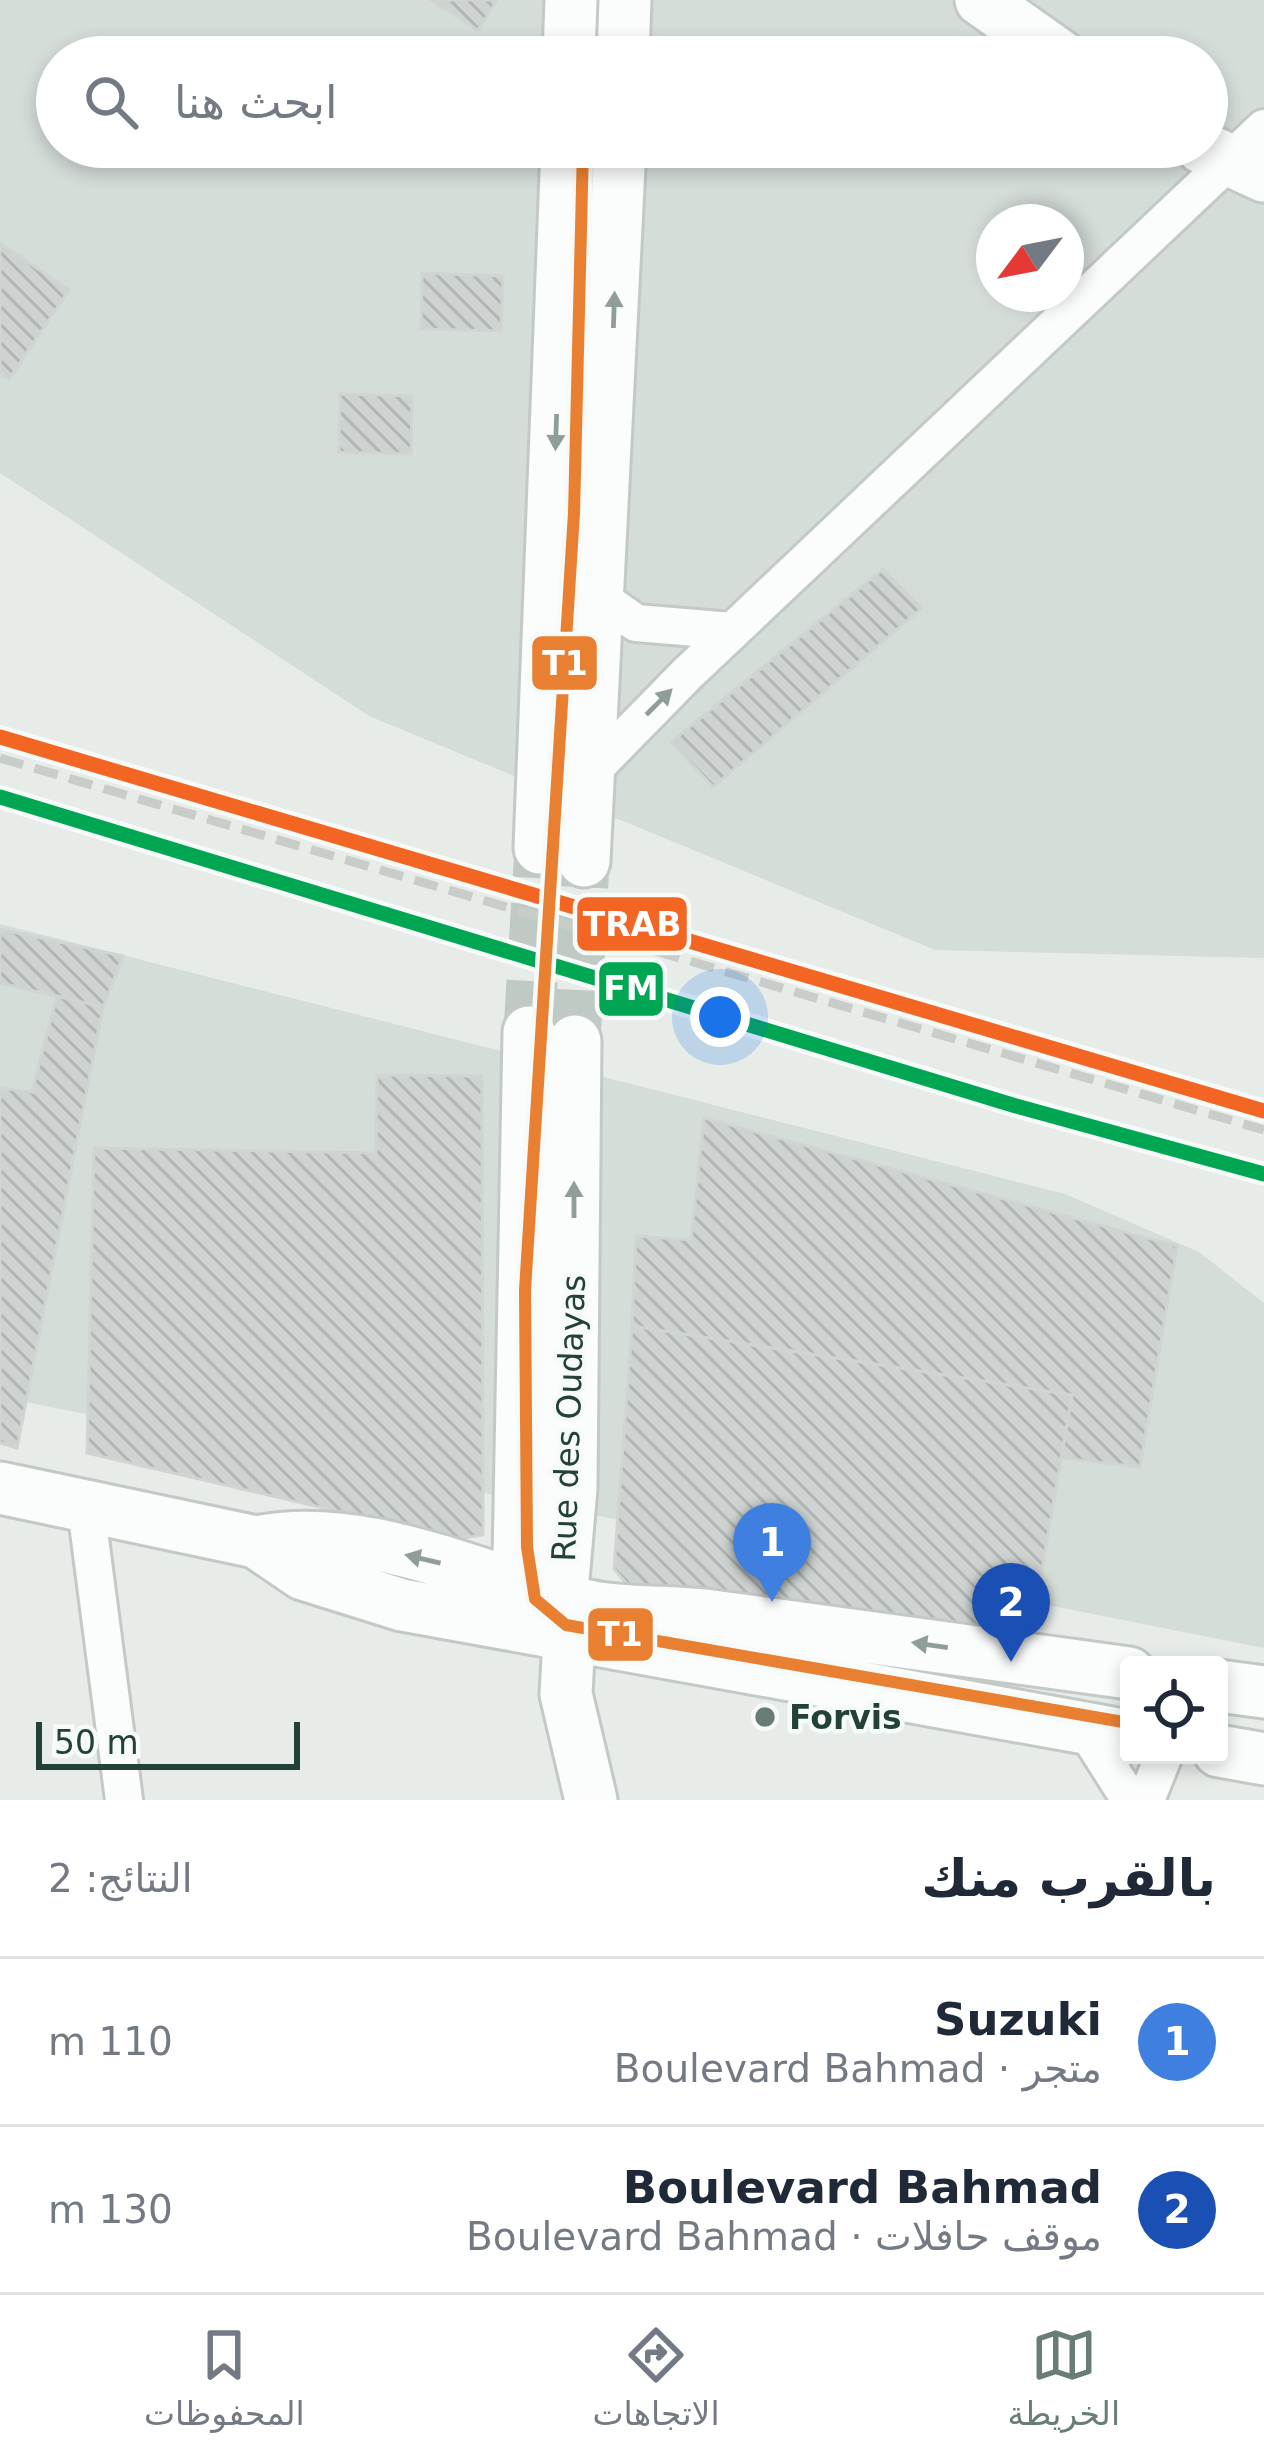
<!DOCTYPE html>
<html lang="ar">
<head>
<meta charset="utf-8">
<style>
	:root { --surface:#fff; --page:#f2f2f3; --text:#1f2937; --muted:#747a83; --line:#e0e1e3; --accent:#687d75 }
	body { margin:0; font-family:"DejaVu Sans","Noto Naskh Arabic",sans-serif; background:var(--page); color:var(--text); direction:rtl }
	.controls { position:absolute; right:36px; bottom:36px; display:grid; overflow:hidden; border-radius:12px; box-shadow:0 6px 18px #0003 }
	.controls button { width:108px; height:108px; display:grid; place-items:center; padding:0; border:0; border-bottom:3px solid var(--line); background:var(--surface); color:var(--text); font:60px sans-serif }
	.compass { position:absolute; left:976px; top:204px; width:108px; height:108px; border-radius:50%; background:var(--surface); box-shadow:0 6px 18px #0003; rotate:238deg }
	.scale { position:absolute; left:36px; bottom:30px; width:264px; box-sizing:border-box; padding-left:12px; border:6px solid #234136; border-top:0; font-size:33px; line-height:42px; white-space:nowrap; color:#234136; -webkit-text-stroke:9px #f6faf8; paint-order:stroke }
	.you { position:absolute; left:720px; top:1017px; width:42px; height:42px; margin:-30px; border:9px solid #fff; border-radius:50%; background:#1a73e8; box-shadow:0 0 0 18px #1a73e833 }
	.badge { display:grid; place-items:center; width:78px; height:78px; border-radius:50%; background:var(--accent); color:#fff; font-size:39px; font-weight:700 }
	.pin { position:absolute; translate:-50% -99px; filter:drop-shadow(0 3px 6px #0008) }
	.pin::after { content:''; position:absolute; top:63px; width:42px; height:36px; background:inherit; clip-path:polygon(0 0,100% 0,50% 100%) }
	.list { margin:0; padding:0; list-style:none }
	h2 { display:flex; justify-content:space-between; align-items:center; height:156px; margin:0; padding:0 48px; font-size:51px }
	h2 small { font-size:39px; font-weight:400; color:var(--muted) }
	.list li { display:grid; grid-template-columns:78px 1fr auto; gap:36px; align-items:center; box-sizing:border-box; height:168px; padding:0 48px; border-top:3px solid var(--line) }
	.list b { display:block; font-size:45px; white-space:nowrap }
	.list p { margin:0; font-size:39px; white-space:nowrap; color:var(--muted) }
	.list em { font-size:39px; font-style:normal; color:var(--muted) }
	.icon { flex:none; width:66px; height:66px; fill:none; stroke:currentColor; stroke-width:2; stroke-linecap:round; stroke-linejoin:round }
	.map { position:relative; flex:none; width:1264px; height:1800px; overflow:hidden; direction:ltr }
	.search { position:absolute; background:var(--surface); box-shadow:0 6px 18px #0003; left:36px; right:36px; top:36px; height:132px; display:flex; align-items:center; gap:30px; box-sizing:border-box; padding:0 42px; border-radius:66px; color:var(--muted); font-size:45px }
	.sheet { height:492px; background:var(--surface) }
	nav { display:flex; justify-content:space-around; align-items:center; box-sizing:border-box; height:168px; border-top:3px solid var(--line); background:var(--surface); font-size:33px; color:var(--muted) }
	nav a { display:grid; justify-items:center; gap:6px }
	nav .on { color:var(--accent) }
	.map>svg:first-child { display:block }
</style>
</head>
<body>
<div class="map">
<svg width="1264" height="1800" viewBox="0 0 1264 1800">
	<defs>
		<pattern id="building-back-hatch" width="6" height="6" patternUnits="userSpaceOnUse" patternTransform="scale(3)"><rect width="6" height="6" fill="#ced3d1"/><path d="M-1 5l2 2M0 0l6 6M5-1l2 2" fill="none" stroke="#b1b6b4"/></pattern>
	</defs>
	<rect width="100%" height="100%" fill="#e7ece9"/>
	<path fill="#d5ddd9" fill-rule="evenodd" d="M0 0H1264V958L935 950 369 716 0 473ZM57 57H1207V147H57ZM994 222H1066V294H994Z
		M0 924 1065 1194 1199 1252 1264 1303V1648L0 1397Z"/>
	<path fill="url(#building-back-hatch)" stroke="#d0d5d2" stroke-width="3" d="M431 0H497L478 30Z
		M0 243 69 290 9 379 0 372Z
		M422 273 503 276 501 331 421 329Z
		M340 394 412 396 411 454 339 452Z
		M883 569 922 608 713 787 671 742Z
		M0 929 123 956 103 1007 0 983Z
		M57 996 103 1007 17 1448 0 1443V1088L32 1092Z
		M377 1075 482 1076 483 1535 457 1539 87 1453 94 1148 376 1153Z
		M704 1118 1177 1246 1140 1467 1061 1458 1072 1395 632 1326 636 1236 691 1240Z
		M632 1326 1072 1395 1027 1657 644 1604 614 1569Z"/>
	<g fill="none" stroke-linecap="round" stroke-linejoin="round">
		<path stroke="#c0cac5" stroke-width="51" stroke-dasharray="51 26" stroke-linecap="butt" d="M529 1032 540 848
			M575 1041 584 861"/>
		<defs>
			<path id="street" d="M595 594 636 623 732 631
				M588 775 687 674 1264 128
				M86 1508 124 1800
				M1085 1729 1130 1800
				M1146 1800 1164 1755"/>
			<path id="secondary" d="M981 0 1062 57
				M569 57 571 0
				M623 57 625 0
				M1201 147 1264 176
				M540 848 567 147
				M584 861 620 147
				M575 1041 571 1488 562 1591 569 1639 566 1694 591 1800
				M0 1488 256 1542C361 1520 476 1577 576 1603 618 1615 669 1610 712 1616 851 1635 990 1654 1129 1673
				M256 1542 303 1574 402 1605 1129 1736
				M518 1612 529 1032
				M1219 1686 1264 1692
				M1219 1751 1264 1759"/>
		</defs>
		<use href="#street" stroke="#c4c9c6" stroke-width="42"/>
		<use href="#secondary" stroke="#c3cac6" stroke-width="57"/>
		<use href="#street" stroke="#fbfcfc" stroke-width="36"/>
		<use href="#secondary" stroke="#fbfcfc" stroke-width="51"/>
		<path stroke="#c8cdca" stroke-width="9" stroke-dasharray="24 12" stroke-linecap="butt" d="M0 758 1264 1130"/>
		<defs>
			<path id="rail-1" d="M0 797 1016 1106 1264 1174"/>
			<path id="rail-2" d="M0 737 1264 1111"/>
		</defs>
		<use href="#rail-1" stroke="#f6faf8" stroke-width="24"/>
		<use href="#rail-2" stroke="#f6faf8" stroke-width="24"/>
		<use href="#rail-1" stroke="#00a651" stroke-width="15"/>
		<use href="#rail-2" stroke="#f26522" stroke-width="15"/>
		<defs>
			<path id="tram-1" d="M583 147 574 513 525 1290 527 1547 535 1599 566 1625 1129 1723"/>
		</defs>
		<use href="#tram-1" stroke="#f6faf8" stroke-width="21"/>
		<use href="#tram-1" stroke="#e97f30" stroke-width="12"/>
	</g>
	<defs><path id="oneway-solid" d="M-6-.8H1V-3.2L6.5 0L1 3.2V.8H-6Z" transform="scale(3)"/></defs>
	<g fill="#8f9e99">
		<use href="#oneway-solid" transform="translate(614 310) rotate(-88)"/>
		<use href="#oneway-solid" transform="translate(556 432) rotate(92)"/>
		<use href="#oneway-solid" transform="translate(659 702) rotate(-45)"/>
		<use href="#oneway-solid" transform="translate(574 1200) rotate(-90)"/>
		<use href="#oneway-solid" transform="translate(423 1559) rotate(-167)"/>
		<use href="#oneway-solid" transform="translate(930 1645) rotate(-172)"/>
	</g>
	<circle fill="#687d75" stroke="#f6faf8" stroke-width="4.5" cx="765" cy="1717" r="12"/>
	<g text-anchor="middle" stroke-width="9" stroke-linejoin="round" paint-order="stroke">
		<g font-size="33" fill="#234136" stroke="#f6faf8">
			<text transform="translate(568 1418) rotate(-88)" y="12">Rue des Oudayas</text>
		</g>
		<g font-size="33" font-weight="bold" fill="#234136" stroke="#f6faf8" text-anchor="start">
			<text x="789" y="1729">Forvis</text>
		</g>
	</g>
	<g stroke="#f6faf8" stroke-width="4.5">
		<rect x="530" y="634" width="69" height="58" rx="12" fill="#e97f30"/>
		<rect x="575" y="895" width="114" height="58" rx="12" fill="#f26522"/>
		<rect x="597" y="960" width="68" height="58" rx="12" fill="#00a651"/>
		<rect x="586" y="1606" width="69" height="57" rx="12" fill="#e97f30"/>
	</g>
	<g font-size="33" text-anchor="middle" font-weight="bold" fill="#fff">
		<text x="565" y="675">T1</text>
		<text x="632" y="936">TRAB</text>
		<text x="631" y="1000">FM</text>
		<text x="620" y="1646">T1</text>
	</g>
</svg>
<div class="controls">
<button><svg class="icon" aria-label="locate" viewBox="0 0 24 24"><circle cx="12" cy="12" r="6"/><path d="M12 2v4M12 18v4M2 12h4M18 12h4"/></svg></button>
</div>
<svg class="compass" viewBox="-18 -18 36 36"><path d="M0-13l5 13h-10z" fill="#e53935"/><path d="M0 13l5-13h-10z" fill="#747a83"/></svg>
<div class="scale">50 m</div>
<div class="you"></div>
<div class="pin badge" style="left:772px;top:1602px;background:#3f7fe0">1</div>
<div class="pin badge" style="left:1011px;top:1662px;background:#1a4fb4">2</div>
<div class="search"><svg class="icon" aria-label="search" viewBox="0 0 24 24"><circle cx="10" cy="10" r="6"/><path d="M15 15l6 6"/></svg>ابحث هنا</div>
</div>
<section class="sheet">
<h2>بالقرب منك<small>النتائج: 2</small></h2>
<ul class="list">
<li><span class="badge" style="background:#3f7fe0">1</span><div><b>Suzuki</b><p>متجر · Boulevard Bahmad</p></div><em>110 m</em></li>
<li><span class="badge" style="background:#1a4fb4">2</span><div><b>Boulevard Bahmad</b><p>موقف حافلات · Boulevard Bahmad</p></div><em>130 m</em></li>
</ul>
</section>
<nav>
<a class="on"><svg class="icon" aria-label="map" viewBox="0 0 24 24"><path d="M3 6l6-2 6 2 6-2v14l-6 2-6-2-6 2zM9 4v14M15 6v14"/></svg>الخريطة</a>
<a><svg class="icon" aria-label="directions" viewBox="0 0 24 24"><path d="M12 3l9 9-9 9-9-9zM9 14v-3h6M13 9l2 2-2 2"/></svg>الاتجاهات</a>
<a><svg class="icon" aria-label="saved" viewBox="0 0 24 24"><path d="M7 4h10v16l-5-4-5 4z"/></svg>المحفوظات</a>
</nav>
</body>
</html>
